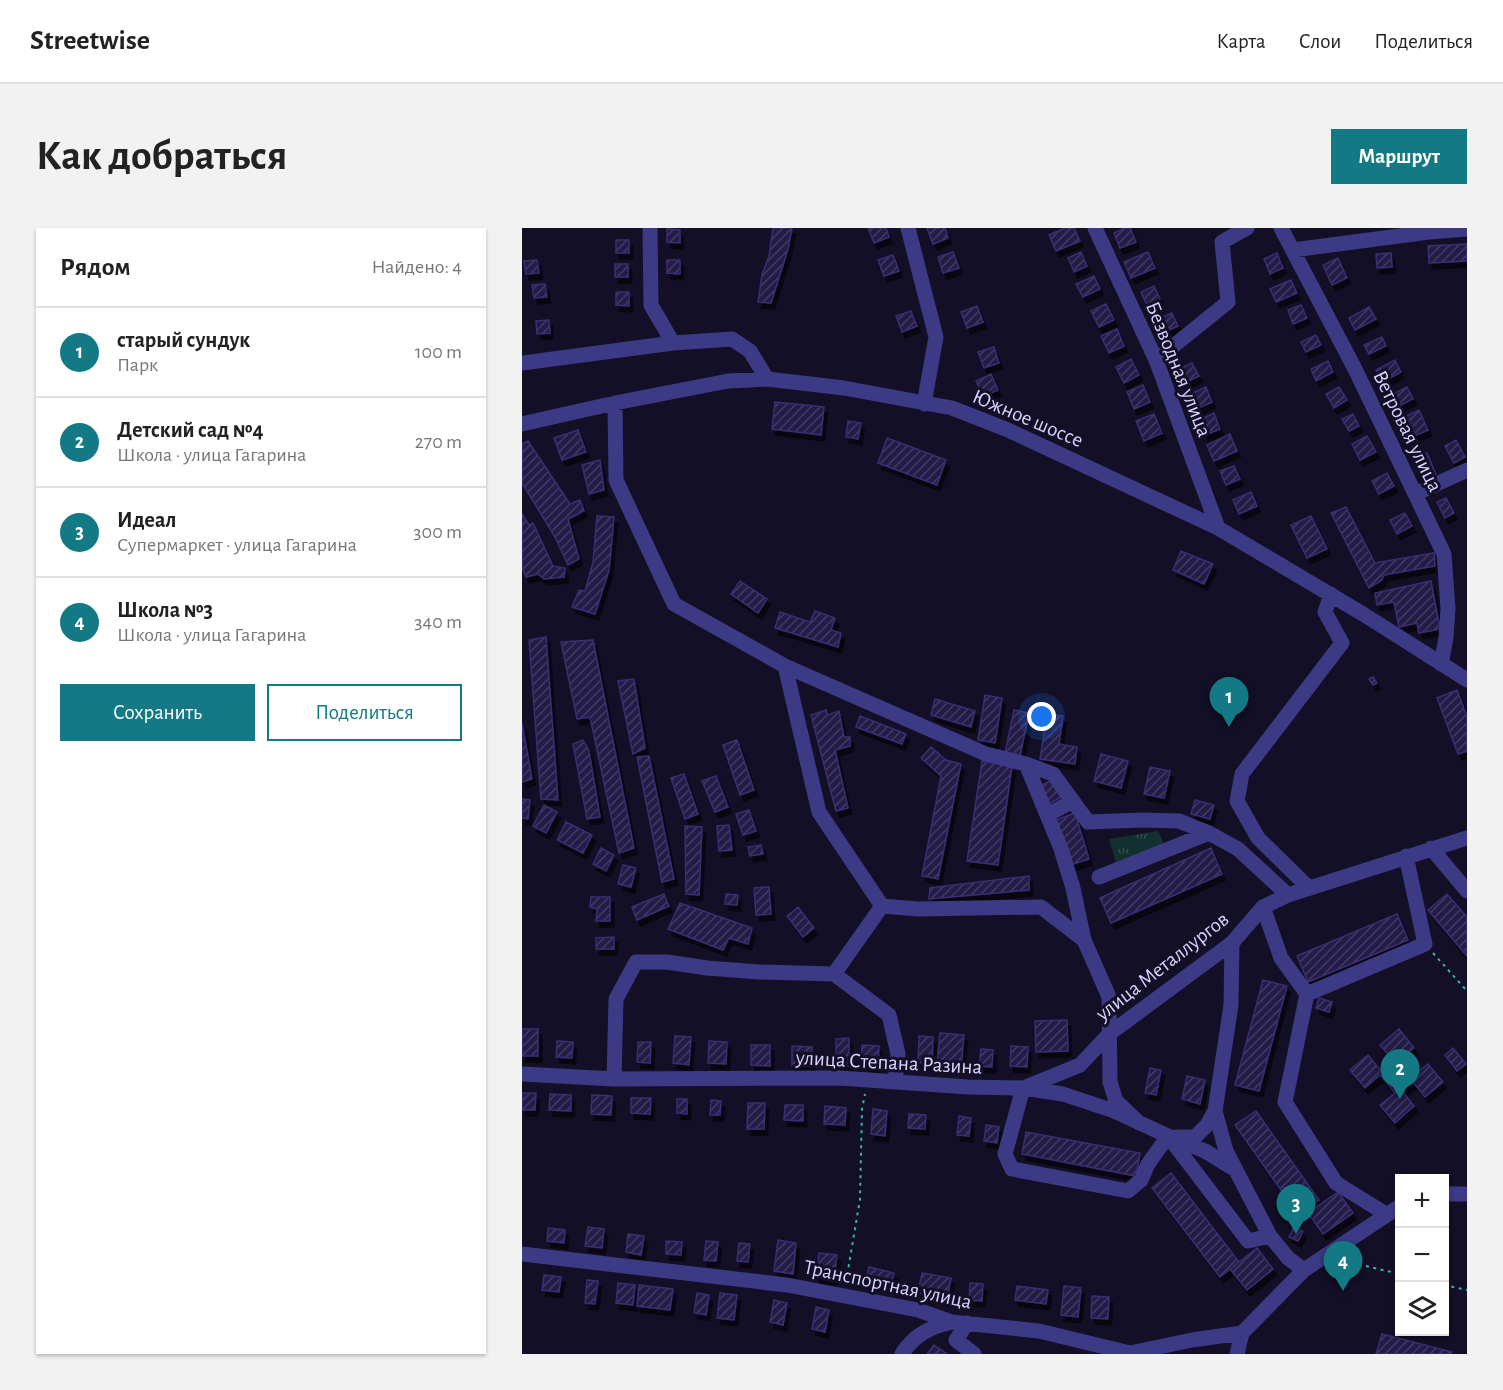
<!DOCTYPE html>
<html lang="ru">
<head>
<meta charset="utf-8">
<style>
	:root { --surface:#fff; --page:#f2f2f2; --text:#222; --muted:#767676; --line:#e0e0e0; --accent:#137a85 }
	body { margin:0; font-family:"Alegreya Sans",sans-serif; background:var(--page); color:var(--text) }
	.controls { position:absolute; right:18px; bottom:18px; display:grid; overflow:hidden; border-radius:0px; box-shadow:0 2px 4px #0004 }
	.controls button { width:54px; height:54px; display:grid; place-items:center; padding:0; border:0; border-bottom:2px solid var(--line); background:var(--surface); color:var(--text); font:30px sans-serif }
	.you { position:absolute; left:520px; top:489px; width:21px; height:21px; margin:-15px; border:4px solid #fff; border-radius:50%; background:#1a73e8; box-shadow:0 0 0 9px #1a73e833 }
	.badge { display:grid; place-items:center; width:39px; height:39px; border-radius:50%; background:var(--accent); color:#fff; font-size:20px; font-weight:700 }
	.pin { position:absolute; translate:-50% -50px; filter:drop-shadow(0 2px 3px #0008) }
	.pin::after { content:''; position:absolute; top:32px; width:21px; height:18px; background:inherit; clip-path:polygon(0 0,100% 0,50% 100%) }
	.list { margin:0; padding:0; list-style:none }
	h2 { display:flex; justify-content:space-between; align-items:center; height:78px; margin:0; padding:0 24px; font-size:26px }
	h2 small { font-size:20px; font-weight:400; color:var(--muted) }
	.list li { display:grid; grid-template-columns:39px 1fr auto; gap:18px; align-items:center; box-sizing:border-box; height:90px; padding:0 24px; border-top:2px solid var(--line) }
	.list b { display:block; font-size:22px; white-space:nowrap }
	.list p { margin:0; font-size:20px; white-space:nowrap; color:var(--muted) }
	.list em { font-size:20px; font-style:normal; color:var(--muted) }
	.actions { display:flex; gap:12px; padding:18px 24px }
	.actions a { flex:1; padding:14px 0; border:2px solid var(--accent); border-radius:0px; text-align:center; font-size:21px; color:var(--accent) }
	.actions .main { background:var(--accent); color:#fff }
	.icon { flex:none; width:33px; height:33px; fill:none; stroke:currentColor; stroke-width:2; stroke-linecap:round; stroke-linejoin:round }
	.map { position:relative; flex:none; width:945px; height:1126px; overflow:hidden; border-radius:0px }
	header { display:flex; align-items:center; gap:36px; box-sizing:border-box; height:84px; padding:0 30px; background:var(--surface); border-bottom:2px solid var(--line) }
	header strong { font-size:28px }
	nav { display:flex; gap:33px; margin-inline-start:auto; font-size:21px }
	.intro { display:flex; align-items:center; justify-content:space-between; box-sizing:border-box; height:144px; padding:0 36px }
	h1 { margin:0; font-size:42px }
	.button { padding:15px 27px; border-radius:0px; background:var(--accent); color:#fff; font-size:21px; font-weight:700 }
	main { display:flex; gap:36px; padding:0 36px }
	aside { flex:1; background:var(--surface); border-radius:0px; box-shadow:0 2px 4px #0004 }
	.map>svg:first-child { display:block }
</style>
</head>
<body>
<header>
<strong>Streetwise</strong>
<nav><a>Карта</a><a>Слои</a><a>Поделиться</a></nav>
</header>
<div class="intro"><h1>Как добраться</h1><a class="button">Маршрут</a></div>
<main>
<aside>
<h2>Рядом<small>Найдено: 4</small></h2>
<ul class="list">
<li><span class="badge">1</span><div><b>старый сундук</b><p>Парк</p></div><em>100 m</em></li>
<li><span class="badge">2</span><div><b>Детский сад №4</b><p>Школа · улица Гагарина</p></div><em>270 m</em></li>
<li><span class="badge">3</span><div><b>Идеал</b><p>Супермаркет · улица Гагарина</p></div><em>300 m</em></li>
<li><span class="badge">4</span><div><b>Школа №3</b><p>Школа · улица Гагарина</p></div><em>340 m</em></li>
</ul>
<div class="actions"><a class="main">Сохранить</a><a>Поделиться</a></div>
</aside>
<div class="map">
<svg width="945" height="1126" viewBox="0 0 945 1126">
	<defs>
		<pattern id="park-tufts" width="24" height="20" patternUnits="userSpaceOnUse" patternTransform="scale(1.5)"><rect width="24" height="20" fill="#12302f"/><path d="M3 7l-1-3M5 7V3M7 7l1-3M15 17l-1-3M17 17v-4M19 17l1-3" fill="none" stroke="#344d4e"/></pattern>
		<pattern id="building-hatch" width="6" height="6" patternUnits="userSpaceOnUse" patternTransform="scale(1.5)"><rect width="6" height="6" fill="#241b47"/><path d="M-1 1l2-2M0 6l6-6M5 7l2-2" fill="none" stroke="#433b63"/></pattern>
		<filter id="shadow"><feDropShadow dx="3.5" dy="6" stdDeviation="0" flood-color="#0009"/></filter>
	</defs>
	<rect width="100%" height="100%" fill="#130f26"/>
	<path fill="url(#park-tufts)" d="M636 603 644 620 595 639 587 611Z"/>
	<path fill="url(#building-hatch)" stroke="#3b2d73" stroke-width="1.5" filter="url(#shadow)" d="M251 0H270L266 21 249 75 236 74 240 47 247 28Z
		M346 0H364L367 9 352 15Z
		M405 0H423L426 10 411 16Z
		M543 0H552L558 13 534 23 527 7Z
		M603 0H608L614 14 598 20 592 5Z
		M145 1 158 2V15L145 14Z
		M94 12H107V25H94Z
		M945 16V33L907 35 906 18Z
		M431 24 437 40 421 45 416 29Z
		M559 24 565 38 552 44 546 30Z
		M626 24 633 40 609 50 602 34Z
		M755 25 761 40 748 46 742 31Z
		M869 25 870 39 855 40 854 26Z
		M371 27 377 43 362 48 356 32Z
		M816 30 825 50 810 57 801 37Z
		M15 32 17 45 4 46 2 33Z
		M145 32H158V46L145 45Z
		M93 36H106V49H93Z
		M572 48 578 61 561 69 554 56Z
		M769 52 775 65 754 74 748 61Z
		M23 56 25 69 12 70 10 57Z
		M632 58 638 71 625 77 619 64Z
		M94 64H107V78L94 77Z
		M584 76 592 92 577 99 569 83Z
		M779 77 785 90 771 96 766 82Z
		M455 78 461 94 445 100 439 84Z
		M847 79 854 91 833 102 827 90Z
		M389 83 395 98 380 104 374 88Z
		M650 85 656 98 638 106 632 93Z
		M27 92 28 105 15 106 14 93Z
		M595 101 602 118 587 125 579 108Z
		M794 107 799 117 784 124 779 114Z
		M860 109 864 118 847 126 842 117Z
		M472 119 477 135 462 140 456 124Z
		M609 131 617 147 602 155 594 139Z
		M873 132 879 144 861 154 854 142Z
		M806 133 811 144 794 153 789 141Z
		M670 135 677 148 661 156 654 142Z
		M469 146 476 162 461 168 454 153Z
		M621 157 628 174 612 181 605 164Z
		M684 159 690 174 672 182 666 167Z
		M817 159 825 172 812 180 804 166Z
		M885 159 891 171 871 181 865 169Z
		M253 174 302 179 299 207 250 201Z
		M897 182 906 202 885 211 876 192Z
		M692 185 698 201 683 207 677 192Z
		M632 186 640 205 622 213 614 193Z
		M831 186 837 198 827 203 820 191Z
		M326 193 339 195 336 211 324 209Z
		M56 202 64 224 40 232 32 210Z
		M708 206 715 223 692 233 685 217Z
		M845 208 854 224 838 232 830 216Z
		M365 210 424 232 415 257 356 235Z
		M934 212 943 229 932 235 923 218Z
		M6 213 48 276 58 272 62 283 46 291 57 331 46 337 33 309 0 255V216Z
		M905 225 914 246 903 251 894 229Z
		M78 232 82 262 67 266 60 237Z
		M712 238 718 251 704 257 698 243Z
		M865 245 872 258 857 266 850 253Z
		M729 264 735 278 717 286 711 272Z
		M924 270 932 285 923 290 915 274Z
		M824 279 853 335 912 325 913 338 862 347 860 352 847 360 809 285Z
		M883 285 890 298 875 306 868 292Z
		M0 286 7 297 11 295 31 338 43 340 42 349 22 351 16 346 4 349 0 340Z
		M75 288 92 289 87 342 73 386 50 379 57 362 63 363 71 334Z
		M789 288 805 321 785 330 769 297Z
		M659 323 691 336 682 356 651 342Z
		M218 353 245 371 236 385 209 366Z
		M909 353 918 401 897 405 895 395 877 399 872 374 855 377 853 365Z
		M293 383 313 390 309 402 319 405 316 419 253 400 258 384 288 394Z
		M24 409 36 572 19 571 7 412Z
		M71 412 112 620 97 625 68 489 55 491 39 414Z
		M851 449 855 455 851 457 847 451Z
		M112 451 123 520 111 526 96 453Z
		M935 462 945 489V523L936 526 915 470Z
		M463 467 480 470 473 515 456 512Z
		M413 471 453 483 449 499 409 487Z
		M304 482 306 487 317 483 322 509H328V518L313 522 326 580 314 583 289 487Z
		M492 482 507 485 498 528 483 525Z
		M525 486 541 488 537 516 555 519 553 536 518 531Z
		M338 488 384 506 380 516 334 499Z
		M0 495 10 551 0 554Z
		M61 512 67 523 78 589 65 591 51 516Z
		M215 512 232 562 218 567 201 517Z
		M409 519 424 532 439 536 416 651 400 648 419 548 399 530Z
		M579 526 606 533 599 560 572 553Z
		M127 528 152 651 140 654 115 529Z
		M460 533 490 538 476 637 445 633Z
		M628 539 648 543 642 570 622 566Z
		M162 546 176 586 163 591 149 550Z
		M194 548 206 579 193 584 180 553Z
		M532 551 543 567 525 577 520 557Z
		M0 571 8 572 6 591 0 590Z
		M673 572 692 577 688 591 669 586Z
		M22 577 35 584 24 605 11 598Z
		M227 582 234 603 221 607 214 586Z
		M553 585 567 631 548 637 534 592Z
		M44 594 70 607 61 625 35 612Z
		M207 597 210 622 197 623 195 598Z
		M163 598 180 599 177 667 164 666Z
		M239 617 241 626 228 628 226 619Z
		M79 620 92 627 84 643 71 636Z
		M689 620 700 646 589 695 578 670Z
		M101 637 114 640 109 659 96 656Z
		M507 648V662L407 671 408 660Z
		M247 659 249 686 234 687 232 660Z
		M142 666 147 678 115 692 110 679Z
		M204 666 216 667 215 677 203 676Z
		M925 666 945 689V728L906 682Z
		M69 669H88V693H74L75 681 68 679Z
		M158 675 230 700 226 716 207 710 201 722 146 701Z
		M276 679 292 700 281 709 265 688Z
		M875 686 886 712 786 754 775 728Z
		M92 709V721H74V710Z
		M741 752 765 758 737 863 713 857Z
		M797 770 810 774 807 784 794 780Z
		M545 792 546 823 514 824 513 793Z
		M0 801H16V828H0Z
		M877 801 892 820 876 833 889 849 906 836 921 854 903 869 891 854 880 863 892 878 873 895 858 877 873 865 858 847 843 860 828 842 846 827 859 843 871 832 858 817Z
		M418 805 442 807 439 839 415 836Z
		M153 808 169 809 167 837 151 835Z
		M397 808 411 809 410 835H396Z
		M327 810V838L314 839V811Z
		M35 813 51 814 50 830 34 829Z
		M187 813 205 814 204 836 186 835Z
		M116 814H129L128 835 115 834Z
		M229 817H248V838L229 837Z
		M340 817 357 818 356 838 339 837Z
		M270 818 290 819 289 838H270Z
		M489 818 506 819 505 839 488 838Z
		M931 820 944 836 935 843 923 827Z
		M459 821 471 822 470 839 457 838Z
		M628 840 639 842 634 867 623 865Z
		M665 848 683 852 678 876 660 871Z
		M0 865H14L13 882H0Z
		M28 866 49 867V883L27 882Z
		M70 867 90 868 89 887 69 886Z
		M109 870H129L128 886 109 885Z
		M155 871H165V886L155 885Z
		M189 872 199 873 198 887H188Z
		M226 875H243L242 901H225Z
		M263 877H281V893L262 892Z
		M303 878 324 880 323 897 302 896Z
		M351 881 365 883 363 908 349 906Z
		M734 883 797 972 776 986 713 897Z
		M387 886 404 887 403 901 386 900Z
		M437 888 449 890 447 908 435 907Z
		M464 897 477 899 475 915 462 913Z
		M504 904 618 925 614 948 500 926Z
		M649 945 717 1034 698 1049 630 960Z
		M816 964 831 985 801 1006 786 985Z
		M66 999 82 1001 80 1020 63 1018Z
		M772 999 781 1003 776 1013 767 1009Z
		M26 1000 43 1002 42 1015 25 1013Z
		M106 1006 122 1008 119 1027 104 1024Z
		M256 1012 274 1015 271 1046 252 1043Z
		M144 1013 160 1014 159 1027 144 1026Z
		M184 1013 196 1014 194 1033 182 1032Z
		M217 1015 228 1016 226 1034 215 1033Z
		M735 1020 751 1041 725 1062 708 1041Z
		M297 1025 315 1027 312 1051 294 1049Z
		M347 1039 372 1045 369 1057 344 1051Z
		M400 1045 429 1050 425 1071 396 1065Z
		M22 1047 39 1049 37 1064 20 1062Z
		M65 1052 76 1053 73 1076 63 1075Z
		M96 1055 113 1057 111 1077 94 1075Z
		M448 1055 461 1056 460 1073 447 1072Z
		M117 1057 151 1061 148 1082 115 1078Z
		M495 1058 526 1062 524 1076 493 1072Z
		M542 1058 559 1060 556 1089 539 1087Z
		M175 1065 187 1067 184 1087 172 1085Z
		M198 1065 215 1067 212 1092 195 1090Z
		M570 1068 587 1069 586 1091 569 1090Z
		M252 1072 265 1075 261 1097 248 1094Z
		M294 1079 307 1082 303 1104 290 1101Z
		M860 1106 930 1124 929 1126H854Z
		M412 1117 425 1126H405Z"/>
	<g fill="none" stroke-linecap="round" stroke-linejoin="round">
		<path stroke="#2fb8b0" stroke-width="2" stroke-dasharray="3 4.5" stroke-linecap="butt" d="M911 725 945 763
			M822 1033 878 1046
			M324 1054 338 971 340 881 343 866
			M922 1057 945 1062"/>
		<path stroke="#3d3a85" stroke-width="15" d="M128 0 129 77 151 115
			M386 0 414 109 402 176
			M573 0 634 132 696 300
			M759 0 833 141 922 326 926 380 924 410 919 436
			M771 22 907 4 945 1
			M634 132 706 74 700 14 725 0
			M0 135 151 115 210 111 228 123 245 151
			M93 175 94 252 152 376 263 438 464 526 504 536 539 621 551 660 562 712 587 769 588 854 594 873 617 895
			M0 196 93 175 206 153 245 151 322 160 430 180 486 202 696 300 841 386 945 452
			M893 266 945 242
			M263 438 297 584 360 678 312 746
			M504 536 531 546 566 594 620 592 657 593 687 605
			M525 587 551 573
			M909 620 945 663
			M577 649 687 605 716 621 766 667
			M787 660 736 610 715 573 720 546 820 415 803 384 809 366
			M360 678 396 681 519 679 562 712
			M741 679 759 730 785 766
			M710 715 709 777 693 883 704 923 748 1008 766 1030 782 1042
			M0 846 92 851 318 850 446 859 501 860 541 866 592 883 646 908 683 923 714 942
			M92 851 94 771 114 734H145L185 740 237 744 312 746 367 787 376 826 373 854
			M504 859 558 837 587 806 710 715 741 679 766 667 945 610
			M501 860 483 926 490 941 606 963 619 952 626 936 646 908
			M646 908 726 1013 748 1008
			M655 909H673L685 897 693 883
			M922 966H945
			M864 986 814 955 763 874 785 766 903 716 884 628
			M0 1026 265 1057 396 1082 430 1094 517 1103 608 1125 670 1112 720 1105
			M445 1095 434 1112 452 1126
			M380 1126C392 1107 408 1099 430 1094
			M715 1126 720 1105 782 1042 878 978"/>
	</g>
	<g text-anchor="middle" stroke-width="6" stroke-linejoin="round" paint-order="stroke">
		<g font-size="21" fill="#d9d4ff" stroke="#130f26">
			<text transform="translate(657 141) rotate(68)" y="7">Безводная улица</text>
			<text transform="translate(506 190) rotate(23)" y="7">Южное шоссе</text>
			<text transform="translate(886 203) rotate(64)" y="7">Ветровая улица</text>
			<text transform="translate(640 738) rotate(-38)" y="7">улица Металлургов</text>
			<text transform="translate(367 834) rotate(3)" y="7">улица Степана Разина</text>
			<text transform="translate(366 1056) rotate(12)" y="7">Транспортная улица</text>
		</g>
	</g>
</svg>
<div class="controls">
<button>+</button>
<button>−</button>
<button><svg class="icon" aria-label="layers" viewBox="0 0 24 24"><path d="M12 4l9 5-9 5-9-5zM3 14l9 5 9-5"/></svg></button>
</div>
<div class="you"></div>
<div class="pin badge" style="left:707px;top:499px">1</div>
<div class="pin badge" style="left:878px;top:871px">2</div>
<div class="pin badge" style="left:774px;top:1006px">3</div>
<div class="pin badge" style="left:821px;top:1063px">4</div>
</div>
</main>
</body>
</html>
